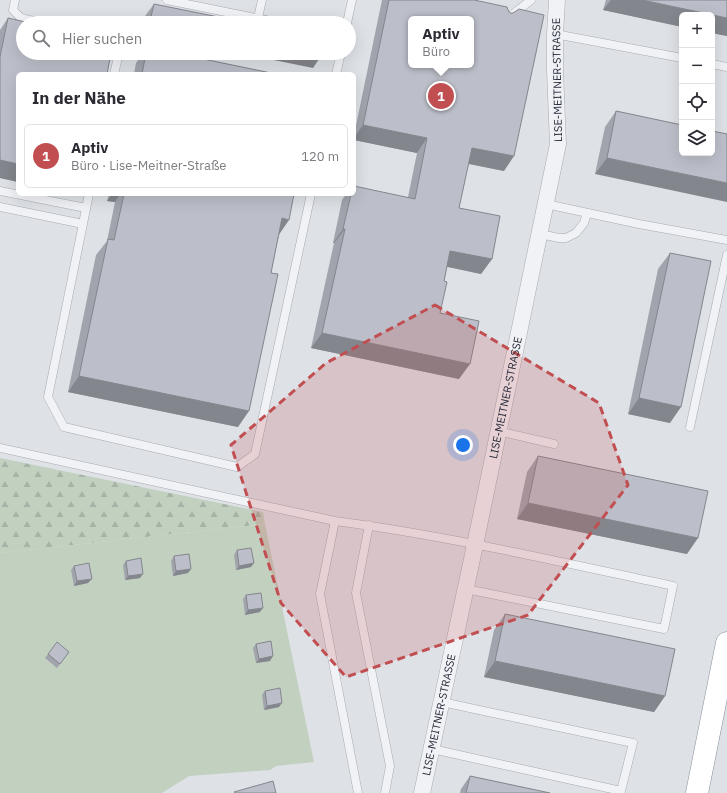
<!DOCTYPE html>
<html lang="de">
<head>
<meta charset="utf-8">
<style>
	:root { --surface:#fff; --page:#f7f7f7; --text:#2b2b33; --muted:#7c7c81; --line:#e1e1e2; --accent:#c14e51 }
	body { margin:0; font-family:"IBM Plex Sans",sans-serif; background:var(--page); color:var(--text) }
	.controls { position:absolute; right:12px; top:12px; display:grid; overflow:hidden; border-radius:6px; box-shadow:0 4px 16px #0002 }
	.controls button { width:36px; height:36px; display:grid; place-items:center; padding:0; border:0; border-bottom:1px solid var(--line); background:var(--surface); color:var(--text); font:20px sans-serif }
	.you { position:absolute; left:463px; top:445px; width:14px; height:14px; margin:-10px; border:3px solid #fff; border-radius:50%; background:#1a73e8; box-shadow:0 0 0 6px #1a73e833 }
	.badge { display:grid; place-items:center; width:26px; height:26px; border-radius:50%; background:var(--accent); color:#fff; font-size:13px; font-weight:700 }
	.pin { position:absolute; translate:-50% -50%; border:2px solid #fff; box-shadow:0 1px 4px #0006 }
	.popup { position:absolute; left:408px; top:16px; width:66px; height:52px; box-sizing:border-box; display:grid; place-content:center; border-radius:6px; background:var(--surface); filter:drop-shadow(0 1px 3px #0005); font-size:13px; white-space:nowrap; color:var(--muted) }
	.popup b { font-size:15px; color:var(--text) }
	.popup::after { content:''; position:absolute; left:50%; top:100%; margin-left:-8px; border:8px solid transparent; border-top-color:var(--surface) }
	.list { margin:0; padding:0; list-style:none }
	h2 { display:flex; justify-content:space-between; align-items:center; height:52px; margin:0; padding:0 16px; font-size:17px }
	h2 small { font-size:13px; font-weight:400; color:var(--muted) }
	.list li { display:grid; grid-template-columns:26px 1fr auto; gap:12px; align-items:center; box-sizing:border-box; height:64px; margin:0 8px 8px; padding:0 8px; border:1px solid var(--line); border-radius:6px }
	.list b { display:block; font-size:15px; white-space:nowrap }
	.list p { margin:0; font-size:13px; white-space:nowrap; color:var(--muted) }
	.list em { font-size:13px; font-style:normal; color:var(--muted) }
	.icon { flex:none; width:22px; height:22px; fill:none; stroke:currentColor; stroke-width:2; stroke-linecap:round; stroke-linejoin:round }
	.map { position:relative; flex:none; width:727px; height:793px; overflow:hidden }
	.search { position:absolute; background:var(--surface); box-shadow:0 4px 16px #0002; left:16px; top:16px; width:340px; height:44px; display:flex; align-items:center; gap:10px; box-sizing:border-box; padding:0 14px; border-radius:22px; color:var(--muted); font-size:15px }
	.panel { position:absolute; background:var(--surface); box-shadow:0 4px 16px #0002; left:16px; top:72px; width:340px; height:124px; border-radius:6px }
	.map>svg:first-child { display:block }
</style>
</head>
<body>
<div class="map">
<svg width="727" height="793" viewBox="0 0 727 793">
	<defs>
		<pattern id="forest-firs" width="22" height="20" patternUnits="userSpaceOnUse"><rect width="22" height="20" fill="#c2d0c0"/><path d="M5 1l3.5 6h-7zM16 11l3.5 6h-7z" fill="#a7b3a6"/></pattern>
	</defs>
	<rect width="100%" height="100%" fill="#dee1e6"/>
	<path fill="url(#forest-firs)" d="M0 458 263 512 265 524 0 553Z"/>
	<path fill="#c2d0c0" d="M265 524 314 762 276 766 270 770 189 776 162 793H0V553Z"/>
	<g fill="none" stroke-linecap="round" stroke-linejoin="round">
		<defs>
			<path id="lane" d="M15 0 13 10 21 18 42 23
				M167 0 280 23
				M512 15 531 0
				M258 18 262 0
				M347 23 352 0
				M555 34 682 58
				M712 64 727 67
				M114 74 119 53
				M336 74 341 53
				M0 191 86 208
				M89 194 48 397 64 427 237 467 255 454 311 194
				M546 204 639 224 727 240
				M0 207 83 224
				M540 234 559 238H566L576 233 584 223 587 213
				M690 427 727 255
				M498 431 554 444
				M0 448 335 521C449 536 561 562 673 586L664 629 466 589
				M335 521 320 594 358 793
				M369 525 356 593 390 766 385 793
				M432 749 621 791 633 743 442 702"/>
			<g id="street">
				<path id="s1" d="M422 793 475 545 558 144 555 71V34L557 0"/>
			</g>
			<path id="highway" d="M697 793 727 643"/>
		</defs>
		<use href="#lane" stroke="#a8abb3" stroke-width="9"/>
		<use href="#street" stroke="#a8abb3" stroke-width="17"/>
		<use href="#highway" stroke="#878d9c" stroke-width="23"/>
		<use href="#lane" stroke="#f1f2f5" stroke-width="8"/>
		<use href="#street" stroke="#f1f2f5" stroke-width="16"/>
		<use href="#highway" stroke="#fff" stroke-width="22"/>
	</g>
	<path fill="#a2a4ad" d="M382 0H474L504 171 468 164 459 208 492 259 481 274 447 267 444 281 440 313 459 379 311 348 334 243H333L342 200 346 194 408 197 417 153 354 140V135Z
		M606 0H727V36L603 10Z
		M154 4 248 23H144L145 16Z
		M8 18 18 182 0 178V30Z
		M143 53H174L276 74H134L136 63Z
		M616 111 682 125 595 174 605 127Z
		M109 194H294L279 235 238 427 68 392 96 255 107 241 115 202 107 201Z
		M670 253V423L628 414 658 269Z
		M538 456 687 554 517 519 527 472Z
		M237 550 251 567 236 570 234 555Z
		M174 556 188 573 173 576 171 561Z
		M126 561 140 578 125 580 123 565Z
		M74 566 88 583 74 586 71 570Z
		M246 595 260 612 245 615 243 599Z
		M505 614 665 696 654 712 484 677 494 630Z
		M256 644 270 661 256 663 253 648Z
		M69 652 57 668 45 658 48 654Z
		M265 691 279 707 264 710 262 695Z
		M470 776 550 793H460L461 789Z"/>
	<path fill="#84868d" d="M611 0H642L727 18V36L712 33V15H682V27L603 10Z
		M150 21 162 23H149Z
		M239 53H308L321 56 313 68Z
		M363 125 427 138 417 153 354 140V138Z
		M472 148 514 156 504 171 461 162Z
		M607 158 727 183V202L595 174Z
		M0 160 18 164V182L0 178Z
		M112 194H120L115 202 107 201Z
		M282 218 289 220 278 236Z
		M343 229H345L334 243H333Z
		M450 251 492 259 481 274 440 265Z
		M322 333 470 364 459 379 311 348Z
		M79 376 249 411 238 427 68 392Z
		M639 398 681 407 670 423 628 414Z
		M528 503 698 538 687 554 517 519Z
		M254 563 251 567 236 570 239 566Z
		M191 569 188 573 173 576 176 571Z
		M143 574 140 578 125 580 128 576Z
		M92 579 88 583 74 586 77 581Z
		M263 608 260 612 245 615 248 610Z
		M273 656 270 661 256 663 259 659Z
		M495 661 665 696 654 712 484 677Z
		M282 703 279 707 264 710 267 706Z"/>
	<path fill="#bcbfc9" stroke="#84868d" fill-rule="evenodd" d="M389 0H474L507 7 508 10 510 13H513L519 9 544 15 514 156 472 148 459 208 500 216 492 259 450 251 444 281 447 282 440 313 479 321 470 364 322 333 345 229H343L351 194H354V186L415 199 427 138 363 125ZM411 19H471V65H411Z
		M642 0H727V18Z
		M154 4 248 23H162L150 21Z
		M8 18 30 23H23V53H111L107 74H18V164L0 160V57Z
		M146 53H174L276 74H142Z
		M308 53H322L321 56Z
		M616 111 682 125V153H712V131L727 134V183L607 158Z
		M124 194H294L289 220 282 218 271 273 278 274 249 411 79 376 108 239 114 240Z
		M670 253 711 261 681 407 639 398Z
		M538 456 708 491 698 538 528 503Z
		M251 548 254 563 239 566 237 550Z
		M189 554 191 569 176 571 174 556Z
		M141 558 143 574 128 576 126 561Z
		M89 563 92 579 77 581 74 566Z
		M261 593 263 608 248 610 246 595Z
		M505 614 675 649 665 696 495 661Z
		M271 641 273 656 259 659 256 644Z
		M57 642 69 652 60 664 48 654Z
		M280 688 282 703 267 706 265 691Z
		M470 776 550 793H466Z
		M273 781 276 793H235L234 792Z"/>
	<path fill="#c14e51" fill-opacity="0.2" stroke="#c14e51" stroke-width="3" stroke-dasharray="8 5" stroke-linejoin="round" d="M435 305 599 403 628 485 528 615 346 677 281 603 231 445 326 363Z"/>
	<g text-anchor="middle" stroke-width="4" stroke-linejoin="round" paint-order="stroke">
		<g font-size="11" fill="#292d3c" stroke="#eef0f4">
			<text transform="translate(557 80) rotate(-91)" y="4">LISE-MEITNER-STRASSE</text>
			<text dy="4" stroke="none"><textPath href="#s1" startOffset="404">LISE-MEITNER-STRASSE</textPath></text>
			<text dy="4" stroke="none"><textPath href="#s1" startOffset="80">LISE-MEITNER-STRASSE</textPath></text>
		</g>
	</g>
</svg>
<div class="controls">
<button>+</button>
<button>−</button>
<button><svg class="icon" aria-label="locate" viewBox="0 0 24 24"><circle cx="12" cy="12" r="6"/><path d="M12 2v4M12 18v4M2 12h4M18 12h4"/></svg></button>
<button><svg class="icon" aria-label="layers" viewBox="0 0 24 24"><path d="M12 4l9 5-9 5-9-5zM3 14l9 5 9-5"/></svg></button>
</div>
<div class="you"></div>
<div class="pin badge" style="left:441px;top:96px">1</div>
<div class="popup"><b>Aptiv</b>Büro</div>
<div class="search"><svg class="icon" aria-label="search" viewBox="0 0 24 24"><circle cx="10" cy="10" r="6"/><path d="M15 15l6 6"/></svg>Hier suchen</div>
<section class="panel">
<h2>In der Nähe<small></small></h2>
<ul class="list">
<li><span class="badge">1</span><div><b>Aptiv</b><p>Büro · Lise-Meitner-Straße</p></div><em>120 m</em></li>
</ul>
</section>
</div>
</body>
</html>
